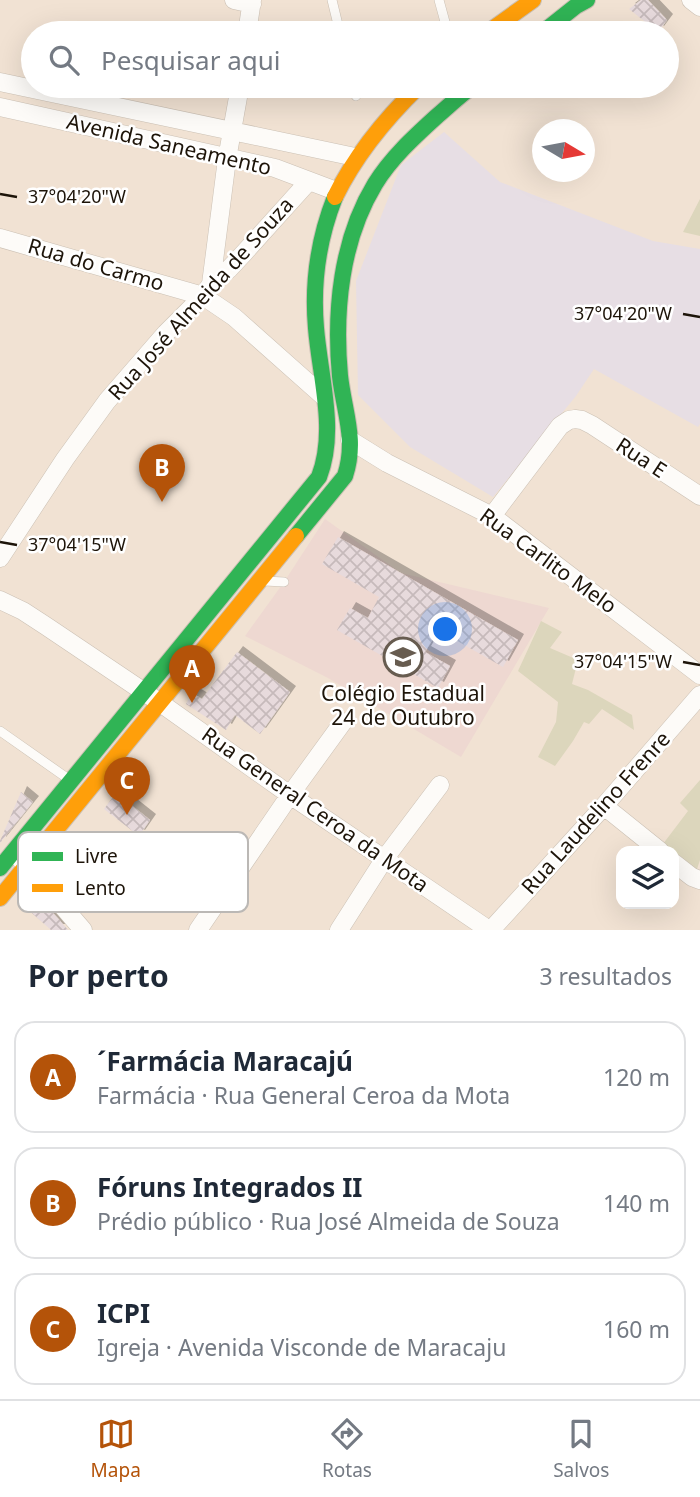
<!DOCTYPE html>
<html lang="pt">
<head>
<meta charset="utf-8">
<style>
	:root { --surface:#fff; --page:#f6f6f7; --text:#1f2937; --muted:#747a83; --line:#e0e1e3; --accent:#b45309 }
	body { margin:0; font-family:"Noto Sans",sans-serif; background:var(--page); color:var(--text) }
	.controls { position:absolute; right:21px; bottom:21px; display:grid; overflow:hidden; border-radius:14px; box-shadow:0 7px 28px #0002 }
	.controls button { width:63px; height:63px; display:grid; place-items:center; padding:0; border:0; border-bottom:2px solid var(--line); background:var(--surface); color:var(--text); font:35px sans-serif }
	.compass { position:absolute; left:532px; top:119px; width:63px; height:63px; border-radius:50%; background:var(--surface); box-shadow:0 7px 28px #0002; rotate:100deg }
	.you { position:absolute; left:446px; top:630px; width:24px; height:24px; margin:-18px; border:5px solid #fff; border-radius:50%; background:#1a73e8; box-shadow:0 0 0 10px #1a73e833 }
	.badge { display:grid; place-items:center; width:46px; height:46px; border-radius:50%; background:var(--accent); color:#fff; font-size:23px; font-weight:700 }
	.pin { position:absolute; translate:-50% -58px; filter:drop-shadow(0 2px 4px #0008) }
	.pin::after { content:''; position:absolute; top:37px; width:24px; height:21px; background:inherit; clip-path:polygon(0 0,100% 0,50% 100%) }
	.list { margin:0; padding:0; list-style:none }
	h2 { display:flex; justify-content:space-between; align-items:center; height:91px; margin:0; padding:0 28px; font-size:30px }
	h2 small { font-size:23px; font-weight:400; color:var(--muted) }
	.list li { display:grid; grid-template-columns:46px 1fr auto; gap:21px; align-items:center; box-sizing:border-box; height:112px; margin:0 14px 14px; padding:0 14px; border:2px solid var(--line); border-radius:21px }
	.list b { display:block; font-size:26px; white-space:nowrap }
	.list p { margin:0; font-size:23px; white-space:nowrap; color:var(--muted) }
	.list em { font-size:23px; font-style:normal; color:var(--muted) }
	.icon { flex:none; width:38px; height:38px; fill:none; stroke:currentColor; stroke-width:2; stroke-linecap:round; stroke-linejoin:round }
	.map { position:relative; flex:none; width:700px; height:930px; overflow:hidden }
	.search { position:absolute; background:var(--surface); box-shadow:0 7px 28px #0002; left:21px; right:21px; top:21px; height:77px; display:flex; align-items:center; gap:18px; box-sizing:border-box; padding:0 24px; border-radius:38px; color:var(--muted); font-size:26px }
	.sheet { height:469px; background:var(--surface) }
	nav { display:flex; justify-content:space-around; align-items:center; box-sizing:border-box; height:98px; border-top:2px solid var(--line); background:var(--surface); font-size:19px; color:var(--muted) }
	nav a { display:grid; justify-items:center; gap:4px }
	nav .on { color:var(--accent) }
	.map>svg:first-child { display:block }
</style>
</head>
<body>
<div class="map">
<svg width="700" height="930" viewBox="0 0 700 930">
	<defs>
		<pattern id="building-cross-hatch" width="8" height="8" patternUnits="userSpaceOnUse" patternTransform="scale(1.75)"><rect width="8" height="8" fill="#e7dadc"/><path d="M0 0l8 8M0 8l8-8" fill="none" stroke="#c6babb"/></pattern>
		<filter id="shadow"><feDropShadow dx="6" dy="-6" stdDeviation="0" flood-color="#0004"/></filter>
	</defs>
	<rect width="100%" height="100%" fill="#f1e2d3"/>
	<path fill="#eed8d1" d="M325 519 401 573 549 608 461 757 328 678 245 636 284 582Z"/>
	<path fill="#e7dee4" d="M444 132 500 182 653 241 700 249V424L698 427 594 369 576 396 493 497 410 447 358 395 356 281 401 165Z"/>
	<path fill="#dcd6bc" d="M700 199V236L683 232Z
		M541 621 562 632 550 648 578 660 572 684 588 690 632 715 634 730 602 709 589 724 584 722 573 741 555 766 538 757 556 722 558 702 518 671Z
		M700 780V860L696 872 674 853V851H671L663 844 688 811 680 803Z"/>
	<path fill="url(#building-cross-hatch)" filter="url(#shadow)" d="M641 0H648L667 20 658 32 629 9Z
		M338 537 518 640 503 667 438 630 425 652 450 666 438 688 337 630 350 608 368 618 379 597 322 564Z
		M237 652 290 692 260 734 235 715 226 730 186 704 192 693 202 699Z
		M21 792 33 802 0 843V841Z
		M116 793 150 820 139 836 104 809Z
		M34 891 68 930H51L25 907Z"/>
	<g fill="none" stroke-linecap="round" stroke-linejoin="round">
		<defs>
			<path id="lane" d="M332 0 340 33
				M439 0 448 33
				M353 86 356 96
				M265 581 284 582
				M0 731 67 778"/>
			<path id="street" d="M234 0 252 4
				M691 0 700 7
				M247 33 252 0
				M0 82 355 157
				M0 107 275 168 336 191
				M0 238 203 296 234 317 323 396
				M211 284 227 159 240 86
				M350 440 387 463 492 516 700 675
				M492 516 560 426 569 420 575 419 582 420 592 425 700 496
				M0 558 65 459 107 401 166 333 203 296 211 284 229 269 244 253 309 181
				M0 600 23 611 46 626 159 702 290 795 489 930
				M604 806 660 851
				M21 860 27 865 83 930
				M674 863 692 877 700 880
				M198 930 290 795 343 722
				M339 930 385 858 440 785
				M491 930 604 806 700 695"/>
			<path id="fast" d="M542 33 576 6 587 0
				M296 536 345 476C357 440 344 412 340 376 334 311 341 240 375 184 391 158 414 137 436 117 448 107 460 95 473 86
				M0 868 319 477C337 431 320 377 316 328 312 282 318 240 335 197"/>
			<path id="slow" d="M487 33 533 0
				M335 197C356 154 385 119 419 86
				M0 898 296 536"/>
		</defs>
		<use href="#lane" stroke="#cbc0b4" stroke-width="10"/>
		<use href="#street" stroke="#cbc0b4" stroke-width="19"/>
		<use href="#fast" stroke="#cbc0b4" stroke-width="18"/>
		<use href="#slow" stroke="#cbc0b4" stroke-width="18"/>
		<use href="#lane" stroke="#fdfbf8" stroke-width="9"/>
		<use href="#street" stroke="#fdfbf8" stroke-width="18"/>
		<use href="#fast" stroke="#30b455" stroke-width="16"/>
		<use href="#slow" stroke="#ff9f0a" stroke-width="16"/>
	</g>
	<path fill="none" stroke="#1d1409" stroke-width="2.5" d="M0 194 17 197M683 314 700 317M0 542 17 545M683 662 700 665"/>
	<defs>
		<symbol id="school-ring" viewBox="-11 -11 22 22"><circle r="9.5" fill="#fff" stroke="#675c50" stroke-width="1.5"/><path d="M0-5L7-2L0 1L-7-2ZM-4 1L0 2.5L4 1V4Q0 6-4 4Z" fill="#675c50"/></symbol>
	</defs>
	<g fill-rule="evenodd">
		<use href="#school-ring" x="381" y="635" width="44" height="44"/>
	</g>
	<g text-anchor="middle" stroke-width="5" stroke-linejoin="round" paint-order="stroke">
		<g font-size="21" fill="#1d1409" stroke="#fff">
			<text transform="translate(169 145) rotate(13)" y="7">Avenida Saneamento</text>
			<text transform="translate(96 265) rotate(16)" y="7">Rua do Carmo</text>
			<text transform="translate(201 299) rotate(-48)" y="7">Rua José Almeida de Souza</text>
			<text transform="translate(641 458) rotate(33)" y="7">Rua E</text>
			<text transform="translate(548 561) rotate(36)" y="7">Rua Carlito Melo</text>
			<text transform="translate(315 810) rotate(35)" y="7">Rua General Ceroa da Mota</text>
			<text transform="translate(596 813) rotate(-48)" y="7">Rua Laudelino Frenre</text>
		</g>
		<g font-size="21" fill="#1d1409" stroke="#fff">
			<text x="403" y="701">Colégio Estadual<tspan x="403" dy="24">24 de Outubro</tspan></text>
		</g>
	</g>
	<rect x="18" y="832" width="230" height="80" rx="10" fill="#fff" stroke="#bbb8b5" stroke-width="2"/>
	<rect x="32" y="852" width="31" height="9" fill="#30b455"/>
	<rect x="32" y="884" width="31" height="8" fill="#ff9f0a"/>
	<g font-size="19" fill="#1d1409">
		<text x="75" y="863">Livre</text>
		<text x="75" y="895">Lento</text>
	</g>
	<g font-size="18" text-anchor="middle" fill="#1d1409" stroke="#fff" stroke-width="5" stroke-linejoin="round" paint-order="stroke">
		<text x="77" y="203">37°04'20"W</text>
		<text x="623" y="320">37°04'20"W</text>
		<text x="77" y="551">37°04'15"W</text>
		<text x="623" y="668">37°04'15"W</text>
	</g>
</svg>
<div class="controls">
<button><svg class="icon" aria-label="layers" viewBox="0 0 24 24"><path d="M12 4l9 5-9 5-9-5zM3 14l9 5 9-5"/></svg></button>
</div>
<svg class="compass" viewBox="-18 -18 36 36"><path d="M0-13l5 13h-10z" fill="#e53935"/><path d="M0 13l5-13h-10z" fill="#747a83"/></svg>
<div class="you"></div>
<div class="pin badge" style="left:192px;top:703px">A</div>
<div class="pin badge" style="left:162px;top:502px">B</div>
<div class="pin badge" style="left:127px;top:815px">C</div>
<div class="search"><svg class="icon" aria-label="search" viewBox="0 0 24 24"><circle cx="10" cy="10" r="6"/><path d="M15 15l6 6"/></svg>Pesquisar aqui</div>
</div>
<section class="sheet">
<h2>Por perto<small>3 resultados</small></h2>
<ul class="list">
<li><span class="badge">A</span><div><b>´Farmácia Maracajú</b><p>Farmácia · Rua General Ceroa da Mota</p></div><em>120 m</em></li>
<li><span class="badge">B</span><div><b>Fóruns Integrados II</b><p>Prédio público · Rua José Almeida de Souza</p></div><em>140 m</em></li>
<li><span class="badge">C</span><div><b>ICPI</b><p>Igreja · Avenida Visconde de Maracaju</p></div><em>160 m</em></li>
</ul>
</section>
<nav>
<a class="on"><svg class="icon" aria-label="map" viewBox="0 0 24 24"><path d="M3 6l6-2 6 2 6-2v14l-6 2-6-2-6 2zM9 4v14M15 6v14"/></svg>Mapa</a>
<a><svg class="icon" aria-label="directions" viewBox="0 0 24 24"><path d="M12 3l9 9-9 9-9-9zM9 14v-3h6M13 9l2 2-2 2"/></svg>Rotas</a>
<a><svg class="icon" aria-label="saved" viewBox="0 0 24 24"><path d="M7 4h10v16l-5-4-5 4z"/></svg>Salvos</a>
</nav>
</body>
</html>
